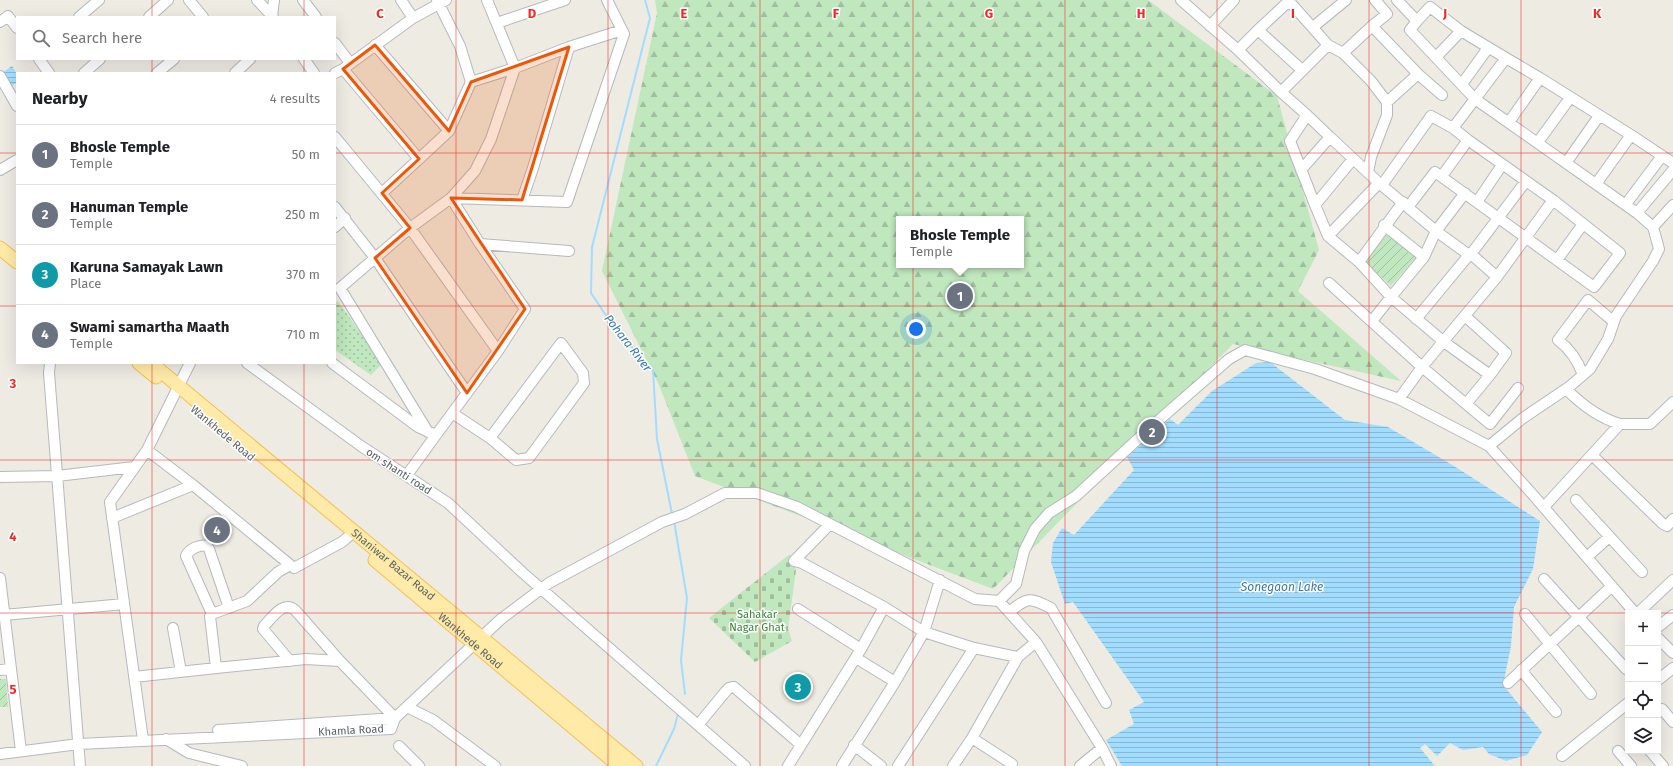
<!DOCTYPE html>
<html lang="en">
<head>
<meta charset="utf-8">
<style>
	:root { --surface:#fff; --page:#f6f6f6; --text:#202124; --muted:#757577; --line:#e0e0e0; --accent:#f12826 }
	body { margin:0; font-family:"Fira Sans",sans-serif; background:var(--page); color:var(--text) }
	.controls { position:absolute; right:12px; bottom:12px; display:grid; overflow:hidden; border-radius:0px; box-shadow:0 4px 16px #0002 }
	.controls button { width:36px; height:36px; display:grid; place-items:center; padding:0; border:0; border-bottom:1px solid var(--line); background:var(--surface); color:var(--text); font:20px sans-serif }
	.you { position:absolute; left:916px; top:329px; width:14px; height:14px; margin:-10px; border:3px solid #fff; border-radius:50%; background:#1a73e8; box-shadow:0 0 0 6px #1a73e833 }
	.badge { display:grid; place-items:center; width:26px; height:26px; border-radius:50%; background:var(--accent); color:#fff; font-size:13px; font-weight:700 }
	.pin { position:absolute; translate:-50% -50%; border:2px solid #fff; box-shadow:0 1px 4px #0006 }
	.popup { position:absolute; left:896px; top:216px; width:128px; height:52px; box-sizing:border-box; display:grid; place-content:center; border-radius:0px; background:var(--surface); filter:drop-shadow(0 1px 3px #0005); font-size:13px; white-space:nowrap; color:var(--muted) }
	.popup b { font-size:15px; color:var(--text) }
	.popup::after { content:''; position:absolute; left:50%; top:100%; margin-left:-8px; border:8px solid transparent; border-top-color:var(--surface) }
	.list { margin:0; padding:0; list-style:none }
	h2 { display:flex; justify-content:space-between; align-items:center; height:52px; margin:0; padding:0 16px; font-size:17px }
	h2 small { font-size:13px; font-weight:400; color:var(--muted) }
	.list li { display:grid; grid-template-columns:26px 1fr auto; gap:12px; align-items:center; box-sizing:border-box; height:60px; padding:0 16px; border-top:1px solid var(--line) }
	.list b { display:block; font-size:15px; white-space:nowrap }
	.list p { margin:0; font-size:13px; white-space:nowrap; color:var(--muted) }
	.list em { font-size:13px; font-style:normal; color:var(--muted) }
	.icon { flex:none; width:22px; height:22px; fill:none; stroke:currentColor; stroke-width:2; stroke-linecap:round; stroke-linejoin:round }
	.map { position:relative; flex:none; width:1673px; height:766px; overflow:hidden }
	.search { position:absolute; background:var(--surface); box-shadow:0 4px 16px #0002; left:16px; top:16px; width:320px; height:44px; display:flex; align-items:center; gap:10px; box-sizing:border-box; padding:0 14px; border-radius:0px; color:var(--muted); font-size:15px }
	.panel { position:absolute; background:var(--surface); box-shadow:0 4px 16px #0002; left:16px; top:72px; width:320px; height:292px; border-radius:0px }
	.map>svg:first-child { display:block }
</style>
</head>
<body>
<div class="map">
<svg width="1673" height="766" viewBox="0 0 1673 766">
	<defs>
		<pattern id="grass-dots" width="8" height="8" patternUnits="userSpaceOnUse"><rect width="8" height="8" fill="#c0e7be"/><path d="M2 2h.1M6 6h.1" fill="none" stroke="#9fbf9e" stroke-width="1.8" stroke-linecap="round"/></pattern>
		<pattern id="forest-firs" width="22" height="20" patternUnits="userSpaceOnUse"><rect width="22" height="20" fill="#c0e7be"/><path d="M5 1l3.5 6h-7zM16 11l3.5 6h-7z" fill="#9fbf9e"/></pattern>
		<pattern id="cemetery-stones" width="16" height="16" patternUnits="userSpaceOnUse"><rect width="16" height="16" fill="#c0e7be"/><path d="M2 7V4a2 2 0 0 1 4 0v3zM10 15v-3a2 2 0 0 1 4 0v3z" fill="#9fbf9e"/></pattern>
		<pattern id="garden-furrows" width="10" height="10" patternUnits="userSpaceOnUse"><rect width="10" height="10" fill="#c0e7be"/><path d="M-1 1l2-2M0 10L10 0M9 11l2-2" fill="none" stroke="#9fbf9e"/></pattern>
		<pattern id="water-rules" width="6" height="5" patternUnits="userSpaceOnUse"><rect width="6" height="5" fill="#a2ddff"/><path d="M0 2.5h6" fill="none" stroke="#87b7d2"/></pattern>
	</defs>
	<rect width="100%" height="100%" fill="#eeebe3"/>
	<path fill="url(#grass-dots)" d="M338 301 382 364 371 375 335 350V303Z"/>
	<path fill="url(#forest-firs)" fill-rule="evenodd" d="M655 0H1148L1277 96 1319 250 1298 291 1401 381 1233 344 993 589 695 476 659 385 602 271 657 13ZM899 219H1021V265H899Z"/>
	<path fill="url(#cemetery-stones)" d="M790 554 796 570 788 629 792 641 755 662 709 618Z"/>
	<path fill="url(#garden-furrows)" d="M1385 231 1417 256 1391 286 1363 260Z
		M0 679H6L8 707H0Z"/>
	<path fill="url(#water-rules)" d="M12 66 17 74V83L10 86 3 72Z
		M1270 362 1345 420 1388 427 1454 466 1540 521 1533 569 1514 607 1511 646 1503 685 1542 732 1527 755 1506 761 1489 754 1483 747 1463 750 1450 743 1437 756 1425 744 1420 748 1435 766H1122L1106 740 1134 724 1129 710 1144 702 1073 602 1065 604 1051 562 1053 543 1062 528 1074 535 1134 470 1127 457 1170 419 1178 425 1212 391 1256 363Z"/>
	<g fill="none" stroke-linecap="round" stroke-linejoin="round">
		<path stroke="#a2ddff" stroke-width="2" d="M645 0 650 18 592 247 591 293 615 329 653 370 657 439 672 514
			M674 521 687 598 681 660 685 694
			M656 766 674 729 678 714"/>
		<defs>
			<path id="minor" d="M189 0 203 17
				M257 0 273 17
				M303 0 316 17
				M401 0 413 18
				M437 0 460 46 471 82
				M1181 0 1238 50 1281 92 1328 45 1343 53 1371 81 1387 102V115L1371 157 1368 172
				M1288 0 1328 45
				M1375 0 1387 14 1372 26 1418 74 1442 95
				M1397 0 1417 21 1410 30 1475 99 1453 128 1468 140 1553 200 1620 253 1594 287 1435 172 1408 207
				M79 17 99 0
				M149 17 168 0
				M272 17 274 0
				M1417 21 1430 7 1461 31 1506 58 1475 99 1637 213 1653 227 1659 249 1653 261 1616 316 1608 339 1590 369 1569 387 1523 418 1489 446
				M0 22 8 16 17 28
				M497 23 565 0
				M1210 26 1234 0
				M1313 27 1346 0
				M1258 30 1290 0
				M335 43 350 63
				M375 45 449 131
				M569 47 622 30
				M1238 50 1258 30 1302 70
				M1343 53 1372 26
				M1437 56 1461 31
				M1506 58 1540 78 1509 122
				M39 59 49 73
				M304 59 314 73
				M343 69 419 159 382 193
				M84 73 100 59
				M157 73 174 59
				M235 73 250 59
				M335 73 343 69 413 18 446 0
				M0 76 17 106
				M1540 78 1631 135 1596 184
				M1462 84 1488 48
				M1281 92 1307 115
				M1387 102 1418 74
				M1631 135 1673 163
				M335 137 410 228 498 351
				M1330 137 1379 183 1436 231 1469 255 1471 254 1497 277
				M1538 142 1570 98
				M419 159 449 131 471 82 515 68 569 47 533 168 522 200
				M1566 163 1599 116
				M0 170 17 160
				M1301 170 1330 137 1307 115 1290 141 1315 205 1328 236 1359 262 1391 297 1424 257 1384 225
				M1442 176 1468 140
				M1382 185 1431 116 1453 128
				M1477 202 1502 165
				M1626 204 1662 156
				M1315 205 1353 159
				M335 207 375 258 410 228 451 198 475 171 491 139 515 68 487 0
				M1637 213 1673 170
				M335 227 345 218
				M1653 227 1673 205
				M1328 236 1379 183
				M480 244 451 198 567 202 624 34 607 0
				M1471 254 1526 181
				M1424 257 1436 231 1465 193
				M1557 260 1583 224
				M1359 262 1403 202
				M1329 283 1422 367 1466 404 1490 375 1444 342 1391 297 1372 321
				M1465 316 1506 353 1490 375
				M1416 319 1469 255
				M50 363 49 373 80 766
				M247 363 361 446 448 503 523 573 745 766
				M332 363 418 427 436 435 407 475
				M1583 375C1578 361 1570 349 1558 340L1588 300 1614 322
				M1566 389C1581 404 1599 418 1620 424
				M1399 399 1489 446 1534 496 1635 613
				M1466 404 1490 424 1518 388
				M452 413 490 438 561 343 583 373 584 383 529 458 516 460 490 438
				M428 432 340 288 375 258 467 393
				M436 435 498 351 525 309 480 244 569 251
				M147 450 193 485 294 568 342 542 348 537
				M1592 455 1663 524 1667 526 1673 519
				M0 477 57 476 134 467
				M1576 500 1642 572
				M1544 507 1620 424H1650L1673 402
				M112 518 193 485
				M830 524 794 561 802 563 884 607 924 632 895 682 842 766
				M1587 557 1609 537
				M290 565 278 572 247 601 212 614 210 616 216 668 306 659 340 661 395 718
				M0 578 21 751
				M1544 579 1626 669
				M940 580 924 632 974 648 1018 657 1036 642 999 601
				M798 609 861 649
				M1009 612C1028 597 1029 597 1051 608L1106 703
				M1638 613 1673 580
				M212 614 186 556C189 549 200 544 207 546L209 549 229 608
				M1525 614 1591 694
				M4 615 124 604
				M1658 627 1673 615
				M173 628 181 672
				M1658 638 1673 653
				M1036 642 1102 748 1111 766
				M856 658 895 682
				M290 661 263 629 264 626C272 618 283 600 295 610L340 661
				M0 670 10 669
				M1521 670 1556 712
				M134 677 216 668
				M1658 680 1673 668
				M1508 683 1612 586
				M407 707 433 720 495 766
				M1662 709 1673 722
				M698 725 726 691 729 688 734 687 801 745
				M218 730 395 718
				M166 739 189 753 242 766
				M143 740 110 502 147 450 190 363
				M854 745 881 766
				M399 746 419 766
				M1618 751 1631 766
				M1650 751 1663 766
				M0 754 79 744 391 729 395 718 501 619 549 583 662 522 685 514 725 493H757L797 507 975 599 999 601 1016 584 1024 551 1035 529 1049 513 1076 496 1151 427 1229 359 1245 350 1315 369 1399 399 1422 367 1497 277 1553 200
				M1562 756 1628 703
				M788 766 861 649 884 607
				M898 766 974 648
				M953 766 972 738
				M1011 766 1012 764 972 738 1018 657
				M1080 766 1102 748"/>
			<g id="major">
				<path d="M0 248 17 262"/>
				<path d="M139 363 156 377"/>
				<path id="s1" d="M151 363 636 766"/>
				<path id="s2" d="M375 560 619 766"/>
			</g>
		</defs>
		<use href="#minor" stroke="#b5b9be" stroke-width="12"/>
		<use href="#major" stroke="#f8be52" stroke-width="15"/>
		<use href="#minor" stroke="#fff" stroke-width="10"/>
		<use href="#major" stroke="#ffeba7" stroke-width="13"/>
	</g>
	<path fill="#e8590c" fill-opacity="0.2" stroke="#e8590c" stroke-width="3" stroke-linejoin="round" d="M375 45 449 131 471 82 569 47 522 200 451 198 525 309 467 393 375 258 410 228 382 193 419 159 343 69Z"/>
	<path fill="none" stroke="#f12826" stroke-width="1" stroke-opacity="0.55" d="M152 0V17M304 0V17M456 0V766M608 0V766M760 0V766M913 0V766M1065 0V766M1217 0V766M1369 0V766M1521 0V766M152 59V73M304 59V73M0 153H17M335 153H1673M0 306H17M335 306H1673M152 363V766M304 363V766M0 460H1673M0 613H1673"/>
	<g text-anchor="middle" stroke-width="3" stroke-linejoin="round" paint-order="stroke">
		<g font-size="11" fill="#5b6064" stroke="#fff">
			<text transform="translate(223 433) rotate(40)" y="4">Wankhede Road</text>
			<text transform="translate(399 471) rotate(33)" y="4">om shanti road</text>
			<text dy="4" stroke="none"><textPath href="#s1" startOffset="315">Shaniwar Bazar Road</textPath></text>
			<text dy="4" stroke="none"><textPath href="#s2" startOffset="125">Wankhede Road</textPath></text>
			<text transform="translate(351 730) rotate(-3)" y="4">Khamla Road</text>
		</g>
		<g font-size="11" fill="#328630" stroke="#fff">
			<text x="757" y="618">Sahakar<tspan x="757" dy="13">Nagar Ghat</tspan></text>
		</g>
		<g font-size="12" font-style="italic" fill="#3879ad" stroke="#fff">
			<text transform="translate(628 343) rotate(52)" y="4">Pohara River</text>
			<text x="1282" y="591">Sonegaon Lake</text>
		</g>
	</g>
	<g font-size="13" text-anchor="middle" font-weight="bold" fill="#f12826" stroke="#fff" stroke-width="3" stroke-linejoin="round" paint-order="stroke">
		<text x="380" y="18">C</text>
		<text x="532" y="18">D</text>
		<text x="684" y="18">E</text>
		<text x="836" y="18">F</text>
		<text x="989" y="18">G</text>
		<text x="1141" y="18">H</text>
		<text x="1293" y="18">I</text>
		<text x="1445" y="18">J</text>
		<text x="1597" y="18">K</text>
		<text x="13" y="388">3</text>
		<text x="13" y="541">4</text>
		<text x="13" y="694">5</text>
	</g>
</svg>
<div class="controls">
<button>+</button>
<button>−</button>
<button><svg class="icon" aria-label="locate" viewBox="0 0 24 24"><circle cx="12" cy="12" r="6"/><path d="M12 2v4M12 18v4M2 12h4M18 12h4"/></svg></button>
<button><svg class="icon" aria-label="layers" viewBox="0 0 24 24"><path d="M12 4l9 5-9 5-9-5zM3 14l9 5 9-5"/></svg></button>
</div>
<div class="you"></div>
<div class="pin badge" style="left:960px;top:296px;background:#6b7280">1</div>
<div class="popup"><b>Bhosle Temple</b>Temple</div>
<div class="pin badge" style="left:1152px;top:432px;background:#6b7280">2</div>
<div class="pin badge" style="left:798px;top:687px;background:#0f9aa8">3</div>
<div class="pin badge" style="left:217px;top:530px;background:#6b7280">4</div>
<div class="search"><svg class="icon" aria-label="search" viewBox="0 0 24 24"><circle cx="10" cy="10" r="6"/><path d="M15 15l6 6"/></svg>Search here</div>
<section class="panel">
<h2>Nearby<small>4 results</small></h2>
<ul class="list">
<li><span class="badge" style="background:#6b7280">1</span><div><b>Bhosle Temple</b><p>Temple</p></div><em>50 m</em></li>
<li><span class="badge" style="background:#6b7280">2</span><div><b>Hanuman Temple</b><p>Temple</p></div><em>250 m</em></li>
<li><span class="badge" style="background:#0f9aa8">3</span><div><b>Karuna Samayak Lawn</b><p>Place</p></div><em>370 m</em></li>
<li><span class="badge" style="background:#6b7280">4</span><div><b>Swami samartha Maath</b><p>Temple</p></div><em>710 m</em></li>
</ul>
</section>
</div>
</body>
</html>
